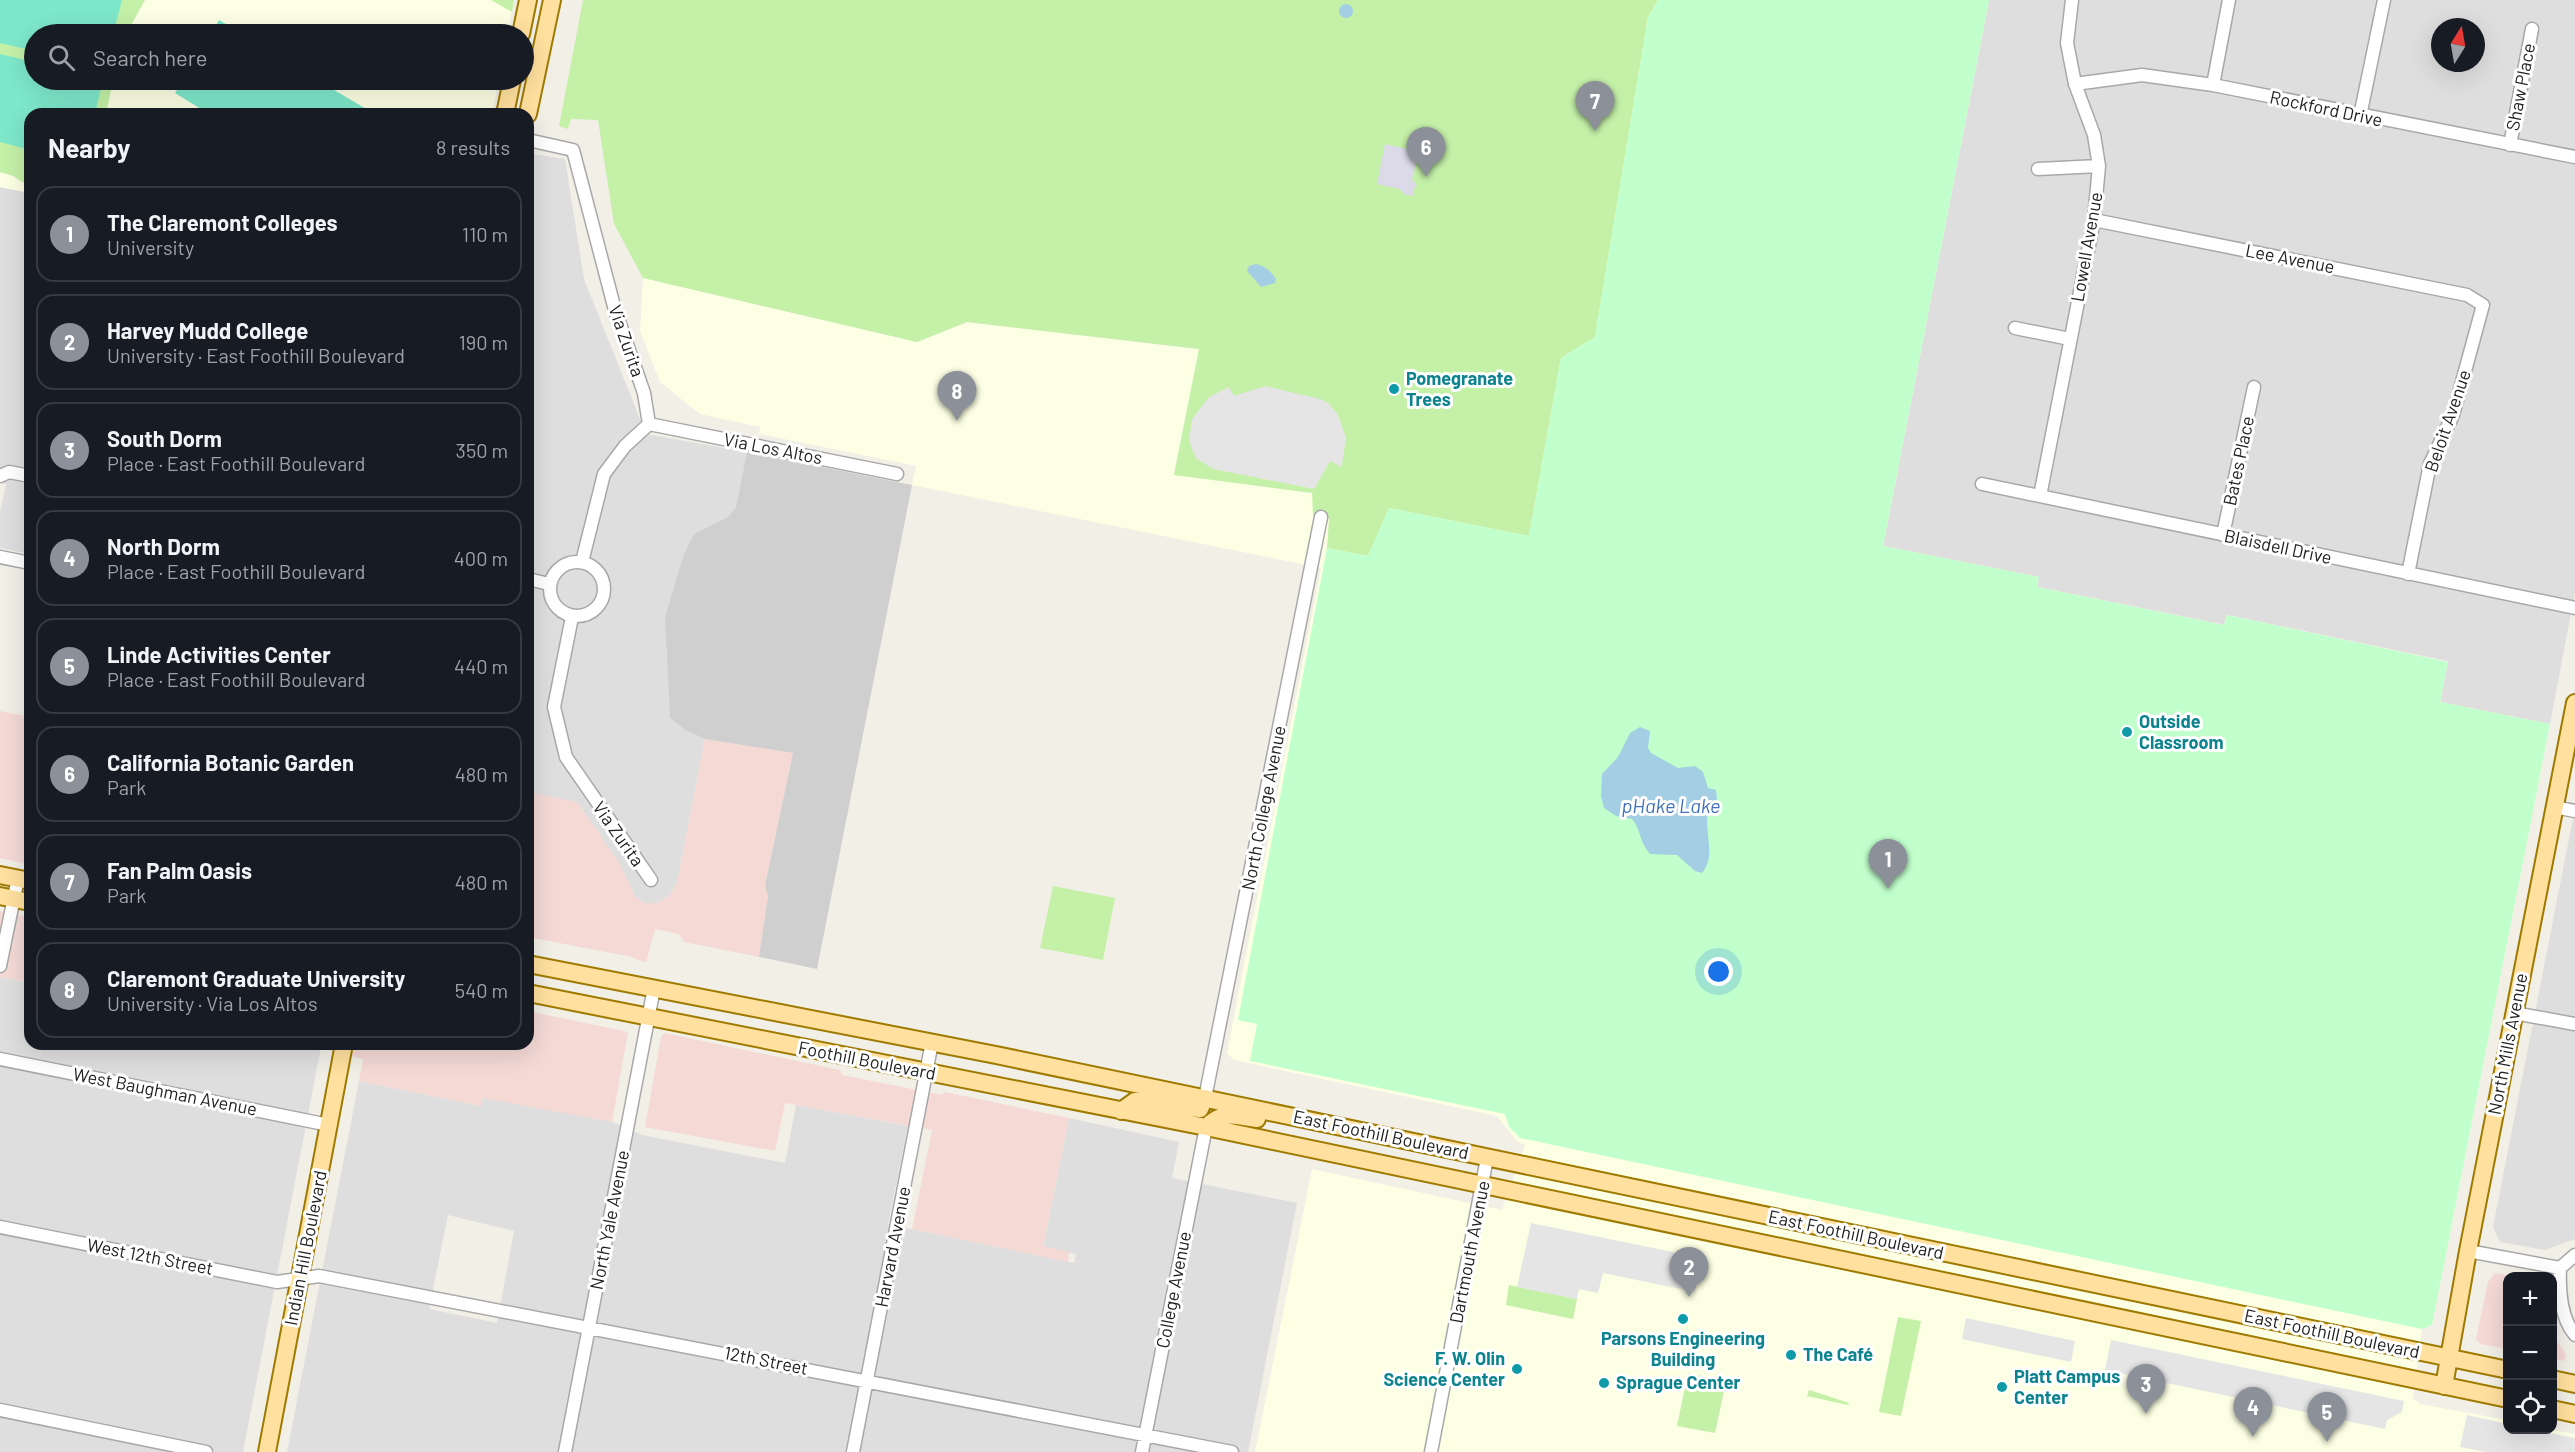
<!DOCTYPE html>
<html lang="en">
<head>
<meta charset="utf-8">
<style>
	:root { --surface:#171b24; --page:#20242c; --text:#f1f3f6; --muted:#9ea1a6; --line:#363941; --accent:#8c9099 }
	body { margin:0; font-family:Barlow,sans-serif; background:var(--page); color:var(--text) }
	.controls { position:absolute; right:18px; bottom:18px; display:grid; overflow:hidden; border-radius:12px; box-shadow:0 6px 24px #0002 }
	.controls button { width:54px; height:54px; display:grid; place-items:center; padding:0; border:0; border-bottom:2px solid var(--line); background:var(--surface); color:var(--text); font:30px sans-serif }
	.compass { position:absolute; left:2431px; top:18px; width:54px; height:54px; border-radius:50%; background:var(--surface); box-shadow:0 6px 24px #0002; rotate:11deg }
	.you { position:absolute; left:1719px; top:972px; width:21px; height:21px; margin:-15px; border:4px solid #fff; border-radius:50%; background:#1a73e8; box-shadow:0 0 0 9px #1a73e833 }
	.badge { display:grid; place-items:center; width:39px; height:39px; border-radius:50%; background:var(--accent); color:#fff; font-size:20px; font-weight:700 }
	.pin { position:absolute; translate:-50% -50px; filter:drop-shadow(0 2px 3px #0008) }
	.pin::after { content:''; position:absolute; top:32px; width:21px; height:18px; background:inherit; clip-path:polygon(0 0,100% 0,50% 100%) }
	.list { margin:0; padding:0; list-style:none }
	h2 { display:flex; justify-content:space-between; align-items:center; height:78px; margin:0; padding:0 24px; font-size:26px }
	h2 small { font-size:20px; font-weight:400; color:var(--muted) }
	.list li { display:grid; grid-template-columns:39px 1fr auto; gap:18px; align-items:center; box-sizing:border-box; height:96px; margin:0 12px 12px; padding:0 12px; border:2px solid var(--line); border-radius:18px }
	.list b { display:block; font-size:22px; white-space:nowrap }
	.list p { margin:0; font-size:20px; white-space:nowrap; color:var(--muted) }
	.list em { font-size:20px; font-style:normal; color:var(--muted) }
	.icon { flex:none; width:33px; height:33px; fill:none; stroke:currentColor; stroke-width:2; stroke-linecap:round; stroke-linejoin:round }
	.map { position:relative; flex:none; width:2575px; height:1452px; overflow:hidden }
	.search { position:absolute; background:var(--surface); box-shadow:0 6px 24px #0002; left:24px; top:24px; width:510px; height:66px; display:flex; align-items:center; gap:15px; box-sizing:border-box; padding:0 21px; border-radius:33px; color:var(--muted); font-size:22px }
	.panel { position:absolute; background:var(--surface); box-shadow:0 6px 24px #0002; left:24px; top:108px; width:510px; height:942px; border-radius:18px }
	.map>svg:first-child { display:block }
</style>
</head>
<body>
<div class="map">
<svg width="2575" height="1452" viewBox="0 0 2575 1452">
	<rect width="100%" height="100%" fill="#f2efe7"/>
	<path fill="#dfdede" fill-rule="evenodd" d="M1989 0H2575V592L2550 724 2440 702 2448 661 2227 615 2225 625 2037 587 2038 578 1883 546ZM2440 27H2476V63H2440Z
		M534 154 565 159 584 279 646 434 747 452 736 507 728 517 694 534 666 652 669 667 670 718 685 730 705 739 677 883 669 896 658 903H645L635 897 620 864 528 792V187Z
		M0 187 30 193V554L0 548V512L6 484 0 482Z
		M2575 808V1239L2545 1250 2500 1242 2493 1227Z
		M0 977 30 983V1044H304L321 1047 243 1452H0Z
		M359 1081 481 1106 483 1098 541 1107 612 1122 642 1135 785 1163 796 1105 908 1126 888 1224 1074 1263 1076 1254 1043 1247 1069 1118 1179 1142 1172 1178 1297 1203 1248 1452H287ZM448 1215 514 1231 497 1323 429 1309Z"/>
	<path fill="#f4d9d5" d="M0 711 30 717V865L0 858Z
		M705 739 793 753 765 884 768 896 759 957 684 942 679 934 655 929 646 963 632 957 528 937V792L577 802 620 864 635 897 645 903H657L669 896 677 883Z
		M0 911 30 917V983L0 977Z
		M528 1011 628 1032 612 1122 483 1098 481 1106 359 1081 363 1059 304 1044H528Z
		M664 1033 840 1070 842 1075 942 1095 945 1092 1069 1118 1043 1246 1069 1252 1068 1262 912 1229 932 1130 785 1103 775 1151 645 1127 661 1037Z
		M2495 1273 2512 1276H2508L2507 1349 2480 1344 2476 1339 2488 1282Z
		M2553 1335 2566 1355 2564 1361 2553 1359Z"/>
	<path fill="#fcffe3" d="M0 0H514L507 34H34V80H498L492 114H30V193L0 187Z
		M1658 0H1989L1883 546 2039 577 2037 587 2224 625 2227 615 2448 662 2440 702 2550 724 2432 1325 2422 1329 2413 1398 2420 1404 2507 1420 2508 1430H2552L2575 1434V1452H1255L1312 1169 1502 1210 1525 1145 1518 1142 1497 1116 1234 1060 1227 1053 1321 568 912 485 916 466 759 434 760 427 700 414 660 382 640 331 643 278 917 342 967 322 1199 349 1174 474 1312 493Z"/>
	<path fill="#cfcfcf" d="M747 452 912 485 817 969 759 957 768 896 765 885 793 753 705 739 685 730 670 718 665 617 675 584 683 557 694 534 728 517 736 507Z"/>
	<path fill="#c4f0a8" d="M0 0H145L126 34H34V80H113L106 114H30V187L13 176 0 172Z
		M491 0H514L512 12Z
		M583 0H1658L1648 17 1595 337 1561 358 1529 536 1389 508 1368 556 1327 548 1329 519 1313 515 1312 493 1174 475 1199 349 967 322 917 342 643 278 614 224 598 120 571 119 568 129 559 126Z
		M1053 886 1115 898 1103 960 1040 948Z
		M1509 1285 1577 1299 1573 1319 1506 1305Z
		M1898 1317 1921 1321 1901 1416 1879 1412Z
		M1688 1373 1726 1381 1715 1433 1677 1426Z
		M1809 1390 1849 1403 1848 1405 1807 1396Z"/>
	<path fill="#c1ffcc" d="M1658 0H1989L1883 546 2039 577 2037 587 2224 625 2227 615 2448 662 2440 702 2550 724 2432 1325 2422 1329 1520 1138 1509 1127 1505 1114 1250 1061 1257 1024 1238 1020 1327 548 1368 556 1389 508 1529 536 1561 358 1595 337 1648 17Z"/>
	<path fill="#7ee8ca" d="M0 0H122L113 34H34V51L0 43Z
		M219 20 243 34H211Z
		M0 54 34 62V80H103L95 114H30V150L0 142Z
		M183 80H317L375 114H209L175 93Z"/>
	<path fill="#e5e5e5" d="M1265 386 1320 399 1328 403 1338 415 1346 438 1342 464 1341 467 1330 461 1314 489 1213 469 1196 458 1192 449 1189 441 1192 419 1209 397 1229 387 1234 396Z
		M1531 1223 1702 1258 1695 1292 1603 1273 1598 1293 1579 1289 1577 1299 1517 1287Z
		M1966 1318 2075 1341 2071 1362 1962 1339Z
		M2111 1340 2404 1401 2402 1412 2387 1420 2385 1429 2105 1370Z
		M2467 1415 2507 1424 2508 1430H2534L2575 1438V1452H2486L2460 1447Z"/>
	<path fill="#dcdae8" d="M1385 144 1419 152 1412 179 1417 185 1413 190V196L1406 195 1399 189 1377 184Z"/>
	<path fill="#a3cee3" d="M1339 11a7 7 0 1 1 14 0a7 7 0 1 1-14 0Z
		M1256 264C1265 266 1271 271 1276 279L1275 283 1261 287 1247 271 1249 266Z
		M1640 727 1650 731 1648 748 1651 753 1678 768 1695 766 1703 772 1708 788 1716 790 1717 799C1694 818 1721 851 1702 873L1695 871 1677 855 1650 854C1638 839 1642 832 1632 819L1616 816 1604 808 1601 796 1602 774 1618 757 1630 733Z"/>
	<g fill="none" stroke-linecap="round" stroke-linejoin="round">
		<defs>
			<path id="minor" d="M2075 84 2142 75 2213 85 2575 157
				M2213 85 2229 0
				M2360 116 2384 0
				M528 140 573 150 615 310 644 393 649 424 625 446 604 474 582 562
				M2510 145 2532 29
				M2038 169 2099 166
				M2094 220 2467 295 2483 305 2453 415 2430 464 2408 574
				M2015 328 2070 339
				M649 424 897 474
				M0 476 9 472 30 476
				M1982 484 2575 608
				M2040 496 2094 220 2099 166 2094 135 2075 84 2067 43 2072 0
				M2223 535 2254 387
				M0 557 30 563
				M550 589a27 27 0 1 1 54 0a27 27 0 1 1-54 0Z
				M528 579 549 584
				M572 617 554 707 566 757 651 880
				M2554 807 2575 811
				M0 966 18 878
				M2514 1013 2575 1024
				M0 1059 329 1125
				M1205 1098 1321 517
				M0 1227 277 1282 319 1276 1232 1452
				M2468 1251 2560 1268 2575 1255
				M2560 1268C2559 1290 2560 1317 2575 1335
				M0 1410 206 1452
				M565 1452 654 988
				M853 1452 932 1042
				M1142 1452 1206 1127
				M1431 1452 1487 1158"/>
			<path id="major" d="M521 34 528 0
				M505 114 512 80
				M528 114 552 0
				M0 875 30 881
				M0 896 30 902
				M528 964 996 1055 2508 1370
				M528 993 1206 1127 2508 1399
				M1121 1111 1135 1101H1143L1200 1109 1205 1098
				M1206 1127C1223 1110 1234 1116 1257 1119
				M2552 1379 2575 1384
				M2444 1386 2468 1251 2575 703
				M2552 1409 2575 1414
				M267 1452 344 1044"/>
		</defs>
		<use href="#minor" stroke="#a8a8a8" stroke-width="15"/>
		<use href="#major" stroke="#9e7a00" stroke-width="20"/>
		<use href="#minor" stroke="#fff" stroke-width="12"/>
		<use href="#major" stroke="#ffe09f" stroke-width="16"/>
	</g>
	<g fill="#0f9aa8" stroke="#fff" stroke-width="2">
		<circle cx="1394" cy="389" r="6"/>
		<circle cx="2127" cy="732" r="6"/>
		<circle cx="1683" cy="1319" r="6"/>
		<circle cx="1791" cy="1355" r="6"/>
		<circle cx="1517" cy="1369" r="6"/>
		<circle cx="1604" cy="1383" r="6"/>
		<circle cx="2002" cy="1387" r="6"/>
	</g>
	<g text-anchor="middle" stroke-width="6" stroke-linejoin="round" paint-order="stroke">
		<g font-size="18" fill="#212121" stroke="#fff">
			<text transform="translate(2521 87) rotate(-79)" y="6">Shaw Place</text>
			<text transform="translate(2326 109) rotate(12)" y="6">Rockford Drive</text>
			<text transform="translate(2087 247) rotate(-80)" y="6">Lowell Avenue</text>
			<text transform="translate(2290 259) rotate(11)" y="6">Lee Avenue</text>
			<text transform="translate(626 341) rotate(71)" y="6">Via Zurita</text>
			<text transform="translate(2448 421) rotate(-71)" y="6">Beloit Avenue</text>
			<text transform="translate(773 449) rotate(11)" y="6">Via Los Altos</text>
			<text transform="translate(2239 461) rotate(-78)" y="6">Bates Place</text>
			<text transform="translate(2278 547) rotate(12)" y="6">Blaisdell Drive</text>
			<text transform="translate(1264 808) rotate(-79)" y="6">North College Avenue</text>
			<text transform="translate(618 834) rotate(55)" y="6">Via Zurita</text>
			<text transform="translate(2508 1044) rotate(-79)" y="6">North Mills Avenue</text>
			<text transform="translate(867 1061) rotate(11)" y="6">Foothill Boulevard</text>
			<text transform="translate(165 1092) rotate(11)" y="6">West Baughman Avenue</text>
			<text transform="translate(1381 1135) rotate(12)" y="6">East Foothill Boulevard</text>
			<text transform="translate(610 1220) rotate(-79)" y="6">North Yale Avenue</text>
			<text transform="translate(1856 1235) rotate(12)" y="6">East Foothill Boulevard</text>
			<text transform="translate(893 1247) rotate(-79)" y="6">Harvard Avenue</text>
			<text transform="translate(306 1248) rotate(-79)" y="6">Indian Hill Boulevard</text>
			<text transform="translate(1470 1252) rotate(-79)" y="6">Dartmouth Avenue</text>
			<text transform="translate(150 1257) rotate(11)" y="6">West 12th Street</text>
			<text transform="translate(1174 1290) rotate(-79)" y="6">College Avenue</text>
			<text transform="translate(2332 1334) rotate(12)" y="6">East Foothill Boulevard</text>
			<text transform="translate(766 1361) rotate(11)" y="6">12th Street</text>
		</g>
		<g font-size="18" font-weight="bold" fill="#0d838f" stroke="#fff" text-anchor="start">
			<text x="1406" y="385">Pomegranate<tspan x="1406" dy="21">Trees</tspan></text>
			<text x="2139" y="728">Outside<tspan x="2139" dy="21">Classroom</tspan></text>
			<text x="1683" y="1345" text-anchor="middle">Parsons Engineering<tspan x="1683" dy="21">Building</tspan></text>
			<text x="1803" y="1361">The Café</text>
			<text x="1505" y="1365" text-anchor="end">F. W. Olin<tspan x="1505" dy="21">Science Center</tspan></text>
			<text x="2014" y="1383">Platt Campus<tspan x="2014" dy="21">Center</tspan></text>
			<text x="1616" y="1389">Sprague Center</text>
		</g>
		<g font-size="20" font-style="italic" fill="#4272bb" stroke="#fff">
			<text x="1671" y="813">pHake Lake</text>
		</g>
	</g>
</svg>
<div class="controls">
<button>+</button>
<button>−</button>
<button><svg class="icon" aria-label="locate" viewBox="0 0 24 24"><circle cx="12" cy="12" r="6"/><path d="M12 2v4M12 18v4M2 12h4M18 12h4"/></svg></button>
</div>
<svg class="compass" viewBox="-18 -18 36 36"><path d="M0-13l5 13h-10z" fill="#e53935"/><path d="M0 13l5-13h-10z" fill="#9ea1a6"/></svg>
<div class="you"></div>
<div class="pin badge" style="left:1888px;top:889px">1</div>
<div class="pin badge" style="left:1689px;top:1297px">2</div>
<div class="pin badge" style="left:2146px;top:1414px">3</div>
<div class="pin badge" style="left:2253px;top:1437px">4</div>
<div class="pin badge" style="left:2327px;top:1442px">5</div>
<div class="pin badge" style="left:1426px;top:177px">6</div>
<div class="pin badge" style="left:1595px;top:131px">7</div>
<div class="pin badge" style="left:957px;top:421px">8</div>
<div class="search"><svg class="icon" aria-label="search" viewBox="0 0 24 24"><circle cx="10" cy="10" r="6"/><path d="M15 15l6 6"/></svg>Search here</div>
<section class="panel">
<h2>Nearby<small>8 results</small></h2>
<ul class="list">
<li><span class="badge">1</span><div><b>The Claremont Colleges</b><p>University</p></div><em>110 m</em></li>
<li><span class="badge">2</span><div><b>Harvey Mudd College</b><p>University · East Foothill Boulevard</p></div><em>190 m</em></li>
<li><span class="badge">3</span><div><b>South Dorm</b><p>Place · East Foothill Boulevard</p></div><em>350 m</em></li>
<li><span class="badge">4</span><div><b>North Dorm</b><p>Place · East Foothill Boulevard</p></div><em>400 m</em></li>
<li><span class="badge">5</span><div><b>Linde Activities Center</b><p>Place · East Foothill Boulevard</p></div><em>440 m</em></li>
<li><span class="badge">6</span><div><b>California Botanic Garden</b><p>Park</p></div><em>480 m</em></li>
<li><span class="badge">7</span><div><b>Fan Palm Oasis</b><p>Park</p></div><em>480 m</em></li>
<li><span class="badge">8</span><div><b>Claremont Graduate University</b><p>University · Via Los Altos</p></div><em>540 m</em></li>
</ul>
</section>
</div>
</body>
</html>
